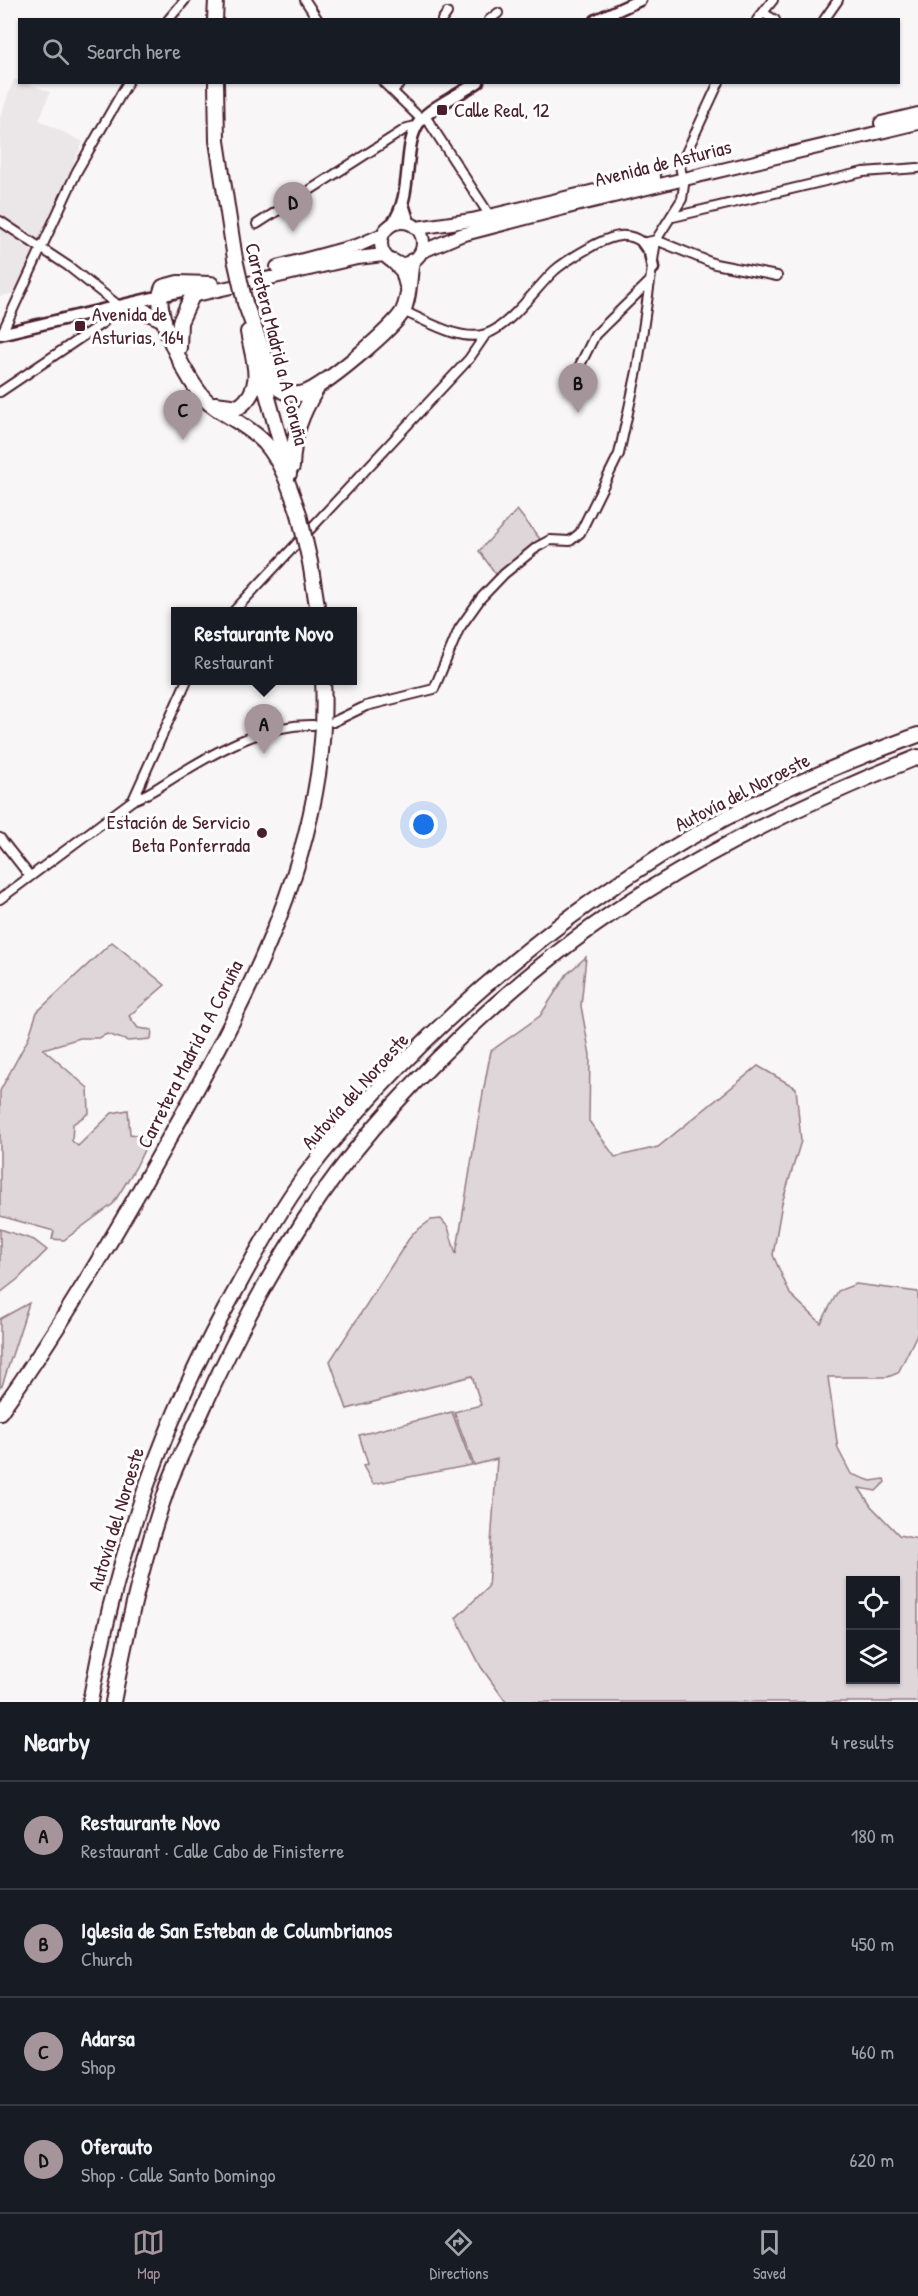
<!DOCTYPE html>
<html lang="en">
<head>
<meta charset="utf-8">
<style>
	:root { --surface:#171b24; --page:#242831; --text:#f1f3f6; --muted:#9ea1a6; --line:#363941; --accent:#a6949b }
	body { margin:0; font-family:"Patrick Hand",sans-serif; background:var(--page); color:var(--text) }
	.controls { position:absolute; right:18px; bottom:18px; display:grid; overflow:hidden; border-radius:0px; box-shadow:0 2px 4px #0004 }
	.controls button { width:54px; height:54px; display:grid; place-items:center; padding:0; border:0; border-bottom:2px solid var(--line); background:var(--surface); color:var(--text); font:30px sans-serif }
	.you { position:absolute; left:424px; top:825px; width:21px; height:21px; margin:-15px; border:4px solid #fff; border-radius:50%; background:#1a73e8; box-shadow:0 0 0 9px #1a73e833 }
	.badge { display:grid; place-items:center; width:39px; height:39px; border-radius:50%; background:var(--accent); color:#111; font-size:20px; font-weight:700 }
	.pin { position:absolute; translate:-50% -50px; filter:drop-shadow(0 2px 3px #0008) }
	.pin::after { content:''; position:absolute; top:32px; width:21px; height:18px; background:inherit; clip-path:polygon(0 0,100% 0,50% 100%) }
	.popup { position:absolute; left:171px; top:607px; width:186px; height:78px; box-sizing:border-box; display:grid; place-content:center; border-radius:0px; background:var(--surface); filter:drop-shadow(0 2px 4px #0005); font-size:20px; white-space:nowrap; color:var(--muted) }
	.popup b { font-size:22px; color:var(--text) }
	.popup::after { content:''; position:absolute; left:50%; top:100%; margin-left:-12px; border:12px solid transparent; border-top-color:var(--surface) }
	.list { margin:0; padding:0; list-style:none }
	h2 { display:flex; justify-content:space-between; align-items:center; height:78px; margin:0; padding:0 24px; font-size:26px }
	h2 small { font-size:20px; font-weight:400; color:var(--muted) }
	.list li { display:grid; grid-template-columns:39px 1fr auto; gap:18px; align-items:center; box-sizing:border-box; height:108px; padding:0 24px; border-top:2px solid var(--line) }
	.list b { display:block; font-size:22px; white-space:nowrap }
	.list p { margin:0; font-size:20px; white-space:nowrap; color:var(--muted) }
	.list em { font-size:20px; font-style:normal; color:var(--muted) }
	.icon { flex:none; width:33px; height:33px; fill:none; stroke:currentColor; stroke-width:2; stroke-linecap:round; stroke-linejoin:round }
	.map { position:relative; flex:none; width:918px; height:1702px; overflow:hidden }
	.search { position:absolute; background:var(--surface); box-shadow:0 2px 4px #0004; left:18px; right:18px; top:18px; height:66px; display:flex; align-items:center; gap:15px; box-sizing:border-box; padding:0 21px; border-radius:0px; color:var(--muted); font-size:22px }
	.sheet { height:510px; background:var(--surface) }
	nav { display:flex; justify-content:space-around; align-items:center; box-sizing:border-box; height:84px; border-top:2px solid var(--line); background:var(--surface); font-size:16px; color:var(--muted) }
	nav a { display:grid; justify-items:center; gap:3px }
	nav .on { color:var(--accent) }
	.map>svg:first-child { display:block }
</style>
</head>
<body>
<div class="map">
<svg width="918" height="1702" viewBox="0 0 918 1702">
	<rect width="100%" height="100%" fill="#f8f6f7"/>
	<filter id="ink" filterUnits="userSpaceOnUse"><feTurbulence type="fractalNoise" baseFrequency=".0167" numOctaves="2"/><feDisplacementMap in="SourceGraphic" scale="12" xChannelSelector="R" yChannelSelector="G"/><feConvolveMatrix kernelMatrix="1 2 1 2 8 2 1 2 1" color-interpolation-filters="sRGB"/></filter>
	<g filter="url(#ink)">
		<path fill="#ebe6e8" d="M14 79 50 92 39 120 83 142 15 293 0 296V118Z"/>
		<path fill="#ded6d9" stroke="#947a82" stroke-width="1.5" fill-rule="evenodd" d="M517 510 540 539 498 577 479 551Z
			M112 942 165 985 129 1016 138 1028 152 1030 151 1039 128 1041 107 1034 99 1038H80L43 1049 88 1088 89 1113 73 1124 72 1141 78 1146 112 1113 128 1110 130 1134 150 1137 136 1167 113 1204 64 1240 52 1239 54 1231 0 1216V1091L28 1039 37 1012Z
			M586 957 581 1006 590 1055 589 1121 615 1157 658 1147 758 1066 796 1088 801 1141 782 1203 773 1255 790 1294 821 1323 838 1291 856 1284 918 1292V1332L898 1373 888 1377H828L838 1449 851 1474 871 1481 884 1479 885 1482 876 1491 859 1488 871 1506 899 1535 918 1539V1702H506L481 1667 456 1618 488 1587 497 1459 474 1465 454 1412 481 1405 472 1376 347 1409 330 1361 412 1234 431 1220 441 1219 448 1227 456 1254C468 1187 477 1119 491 1051L540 1016 567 974ZM896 1580V1680H850V1580Z
			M0 1229 34 1240 47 1250 18 1279 0 1293Z
			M29 1303 2 1386 0 1387V1319Z
			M452 1412 472 1465 373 1484 363 1466 368 1464 359 1435Z"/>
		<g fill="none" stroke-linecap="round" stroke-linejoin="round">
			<defs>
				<path id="street" d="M305 0 318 20
					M763 13 775 20
					M168 20 185 0
					M442 20 447 13
					M489 20 498 13
					M757 20 773 0
					M824 20 838 0
					M383 82 421 119
					M393 90 402 82
					M425 116 490 216
					M673 217 863 172 918 168
					M0 221 68 266 119 306
					M257 224 407 128 416 126
					M403 311C427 321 459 342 486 334 509 327 536 288 554 271 566 260 582 252 596 244 613 236 627 231 643 243L656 240 715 264 777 276
					M2 333 77 171 128 82
					M570 385 595 335 649 282
					M0 392 104 322 107 315
					M233 612 469 359 486 334
					M333 722 366 706 434 689 459 629 481 598 504 574 537 547 550 540 570 541 580 533 619 454 637 371 656 240 682 199 684 185 680 166 719 82
					M133 800 187 680
					M0 838 29 875
					M0 899 133 800C151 794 164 783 181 773 220 749 266 724 313 725"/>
				<path id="secondary" d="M596 20 640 0
					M403 204 409 223
					M392 224C415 194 401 145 420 121 431 107 462 93 478 82
					M643 243 650 253 653 268
					M0 334 199 287"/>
				<path id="primary" d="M881 123 918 114
					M381 243a21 21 0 1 1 42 0a21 21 0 1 1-42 0Z
					M417 228 472 220 654 177
					M421 252 461 235 572 206 918 123
					M277 267 359 245 382 235
					M192 296 357 258 384 255"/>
				<path id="highway" d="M215 20 216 0
					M216 82 217 141 235 259
					M394 262 403 271 407 286
					M211 284 178 283 163 287C150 310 189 387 209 403 227 417 249 426 265 443 282 462 291 491 299 514
					M245 303 275 384C281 393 294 396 304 393 323 388 394 328 403 311 410 297 409 276 412 261
					M139 309 164 320
					M179 348 180 322 192 296
					M259 365 289 474
					M215 404 239 407C266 387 253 360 248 332
					M292 467C293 436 301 414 317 388
					M310 562 318 612
					M0 1412C62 1325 115 1235 167 1142 245 1004 332 844 323 680
					M90 1702C117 1552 163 1419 238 1286 258 1249 279 1211 304 1177 404 1046 544 924 686 840 759 797 839 764 918 735
					M113 1702C127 1629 143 1556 168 1486 177 1462 189 1438 200 1415 230 1347 265 1281 305 1219 385 1097 524 966 648 890 733 837 825 794 918 757"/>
			</defs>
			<use href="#street" stroke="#4a1f2b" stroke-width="12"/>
			<use href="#secondary" stroke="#4a1f2b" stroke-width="15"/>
			<use href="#primary" stroke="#4a1f2b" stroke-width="16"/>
			<use href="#highway" stroke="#4a1f2b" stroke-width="18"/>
			<use href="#street" stroke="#fff" stroke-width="8"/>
			<use href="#secondary" stroke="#fff" stroke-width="10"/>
			<use href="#primary" stroke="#fff" stroke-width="12"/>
			<use href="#highway" stroke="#fff" stroke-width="14"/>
			<defs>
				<path id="highway-bridge" d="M235 259 245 303
					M299 514 310 562"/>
			</defs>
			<use href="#highway-bridge" stroke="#4a1f2b" stroke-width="18" stroke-linecap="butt"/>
			<use href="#highway-bridge" stroke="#fff" stroke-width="14"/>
		</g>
	</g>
	<g fill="#4a1f2b" stroke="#fff" stroke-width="2">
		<rect x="436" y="104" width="12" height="12" rx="3"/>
		<rect x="74" y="320" width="12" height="12" rx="3"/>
		<circle cx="262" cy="833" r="6"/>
	</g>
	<g text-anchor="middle" stroke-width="6" stroke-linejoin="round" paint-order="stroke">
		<g font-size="20" fill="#4a1f2b" stroke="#fff" text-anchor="start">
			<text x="454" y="117">Calle Real, 12</text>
			<text x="92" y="321">Avenida de<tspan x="92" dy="23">Asturias, 164</tspan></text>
			<text x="250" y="829" text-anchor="end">Estación de Servicio<tspan x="250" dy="23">Beta Ponferrada</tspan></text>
		</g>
		<g font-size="20" fill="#4a1f2b" stroke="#fff">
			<text transform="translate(663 163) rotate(-14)" y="7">Avenida de Asturias</text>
			<text transform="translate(277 344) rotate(76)" y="7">Carretera Madrid a A Coruña</text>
			<text transform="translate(742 792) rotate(-27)" y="7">Autovía del Noroeste</text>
			<text transform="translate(190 1054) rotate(-63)" y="7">Carretera Madrid a A Coruña</text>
			<text transform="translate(355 1091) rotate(-48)" y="7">Autovía del Noroeste</text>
			<text transform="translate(116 1519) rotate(-73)" y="7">Autovía del Noroeste</text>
		</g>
	</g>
</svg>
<div class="controls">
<button><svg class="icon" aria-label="locate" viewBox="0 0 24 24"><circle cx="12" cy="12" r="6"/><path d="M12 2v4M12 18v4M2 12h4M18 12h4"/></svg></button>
<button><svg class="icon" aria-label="layers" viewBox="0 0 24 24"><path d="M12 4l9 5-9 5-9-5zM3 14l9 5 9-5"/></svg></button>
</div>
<div class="you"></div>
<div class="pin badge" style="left:264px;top:754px">A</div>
<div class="popup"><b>Restaurante Novo</b>Restaurant</div>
<div class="pin badge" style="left:578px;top:413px">B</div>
<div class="pin badge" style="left:183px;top:440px">C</div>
<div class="pin badge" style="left:293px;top:232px">D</div>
<div class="search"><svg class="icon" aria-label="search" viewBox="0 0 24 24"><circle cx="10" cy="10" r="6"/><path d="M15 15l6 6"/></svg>Search here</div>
</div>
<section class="sheet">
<h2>Nearby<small>4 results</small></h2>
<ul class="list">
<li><span class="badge">A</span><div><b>Restaurante Novo</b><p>Restaurant · Calle Cabo de Finisterre</p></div><em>180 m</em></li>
<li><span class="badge">B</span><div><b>Iglesia de San Esteban de Columbrianos</b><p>Church</p></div><em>450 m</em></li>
<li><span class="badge">C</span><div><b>Adarsa</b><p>Shop</p></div><em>460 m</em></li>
<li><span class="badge">D</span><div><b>Oferauto</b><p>Shop · Calle Santo Domingo</p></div><em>620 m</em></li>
</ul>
</section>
<nav>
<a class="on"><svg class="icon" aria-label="map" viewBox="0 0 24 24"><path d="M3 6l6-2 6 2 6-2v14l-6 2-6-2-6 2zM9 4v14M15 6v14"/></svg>Map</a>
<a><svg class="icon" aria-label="directions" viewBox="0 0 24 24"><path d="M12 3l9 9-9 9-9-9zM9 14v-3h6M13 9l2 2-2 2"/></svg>Directions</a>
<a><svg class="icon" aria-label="saved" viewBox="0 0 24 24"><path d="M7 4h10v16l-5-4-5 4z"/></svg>Saved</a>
</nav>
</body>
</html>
